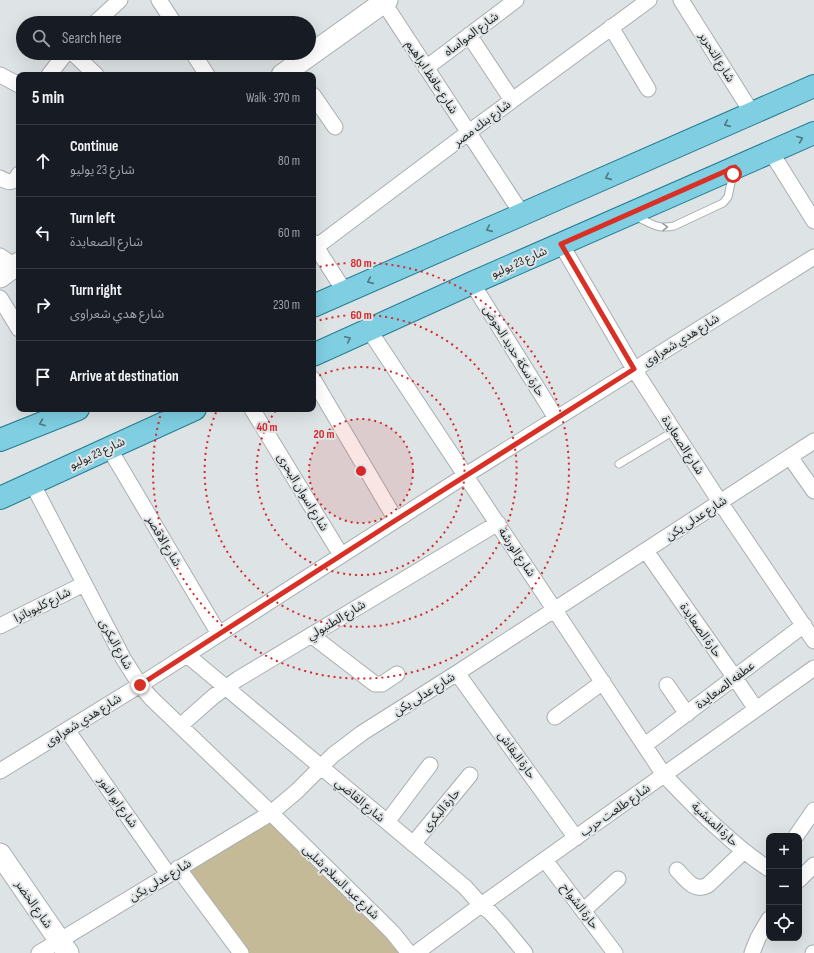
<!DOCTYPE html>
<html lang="en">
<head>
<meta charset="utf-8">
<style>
	:root { --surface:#171b24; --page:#20242c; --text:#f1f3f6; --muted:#9ea1a6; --line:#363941 }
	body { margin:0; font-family:"Sofia Sans Condensed","Noto Sans Arabic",sans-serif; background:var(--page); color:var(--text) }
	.controls { position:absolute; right:12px; bottom:12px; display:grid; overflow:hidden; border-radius:8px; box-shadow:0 4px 16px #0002 }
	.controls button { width:36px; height:36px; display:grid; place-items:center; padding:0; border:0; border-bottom:1px solid var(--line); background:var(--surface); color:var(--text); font:20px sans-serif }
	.stop { position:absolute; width:12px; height:12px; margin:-9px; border:3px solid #d93025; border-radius:50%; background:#fff }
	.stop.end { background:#d93025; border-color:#fff; box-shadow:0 1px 4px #0008 }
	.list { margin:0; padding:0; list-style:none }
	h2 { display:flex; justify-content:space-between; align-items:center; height:52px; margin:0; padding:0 16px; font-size:17px }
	h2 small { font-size:13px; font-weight:400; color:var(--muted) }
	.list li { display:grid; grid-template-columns:26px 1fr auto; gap:12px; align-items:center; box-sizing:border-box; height:72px; padding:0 16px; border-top:1px solid var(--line) }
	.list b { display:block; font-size:15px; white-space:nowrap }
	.list p { margin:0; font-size:13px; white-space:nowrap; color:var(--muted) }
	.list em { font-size:13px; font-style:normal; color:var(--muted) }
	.icon { flex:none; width:22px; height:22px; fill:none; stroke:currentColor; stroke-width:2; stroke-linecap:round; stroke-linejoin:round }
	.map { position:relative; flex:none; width:814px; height:953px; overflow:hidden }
	.search { position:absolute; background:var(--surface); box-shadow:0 4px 16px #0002; left:16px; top:16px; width:300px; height:44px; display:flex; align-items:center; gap:10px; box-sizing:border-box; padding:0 14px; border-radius:22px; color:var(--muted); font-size:15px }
	.panel { position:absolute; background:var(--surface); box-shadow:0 4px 16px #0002; left:16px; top:72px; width:300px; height:340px; border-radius:8px }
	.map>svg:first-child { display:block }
</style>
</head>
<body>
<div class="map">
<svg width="814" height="953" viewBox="0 0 814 953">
	<rect width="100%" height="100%" fill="#dee3e5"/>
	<path fill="#c5ba97" d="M271 813 410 953H242L179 868Z"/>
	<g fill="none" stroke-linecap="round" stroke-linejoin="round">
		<defs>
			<path id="lane" d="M634 216C650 222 656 230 674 226L723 203 728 197 733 173
				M619 464 674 431"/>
			<path id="street" d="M159 0 174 23
				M382 0 522 214
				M681 0 752 113
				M95 23 120 0
				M611 27 648 89
				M469 35 512 100
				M73 53 96 75
				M193 53 207 75
				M426 68 516 0
				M0 75 19 85
				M49 75 66 53
				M313 95 335 127
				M771 152 814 221
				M0 178C9 183 13 184 19 174
				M313 242 345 292
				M561 244 634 369 674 431 720 502 814 641
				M316 247 469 132 649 0
				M0 256 15 266
				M472 283 556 418
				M0 298 19 329
				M369 330 664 775C683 794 701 814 721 831 736 845 752 858 769 869
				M313 379 396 520
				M252 409 341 555
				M109 448 219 634
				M790 457 814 491
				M32 483 123 658 140 685 151 698 271 813 378 918 393 933 409 953
				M646 551 735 678 756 709
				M0 626 84 584
				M311 635 375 684H382L397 674
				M187 655 465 887 481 905 490 912 502 925 525 953
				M457 673 576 838
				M667 685 687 714
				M555 717 603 682
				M180 726 214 696 238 679 498 523
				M67 730 168 874
				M645 745 804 625
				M0 771 140 685 466 475 814 257
				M387 822 430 765
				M796 836 814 810
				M413 844 470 775
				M545 860 615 953
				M178 868 241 953
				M677 870C686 879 694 893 708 885L744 851
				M799 880 814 865
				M584 910 618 879
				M39 953 271 813 297 791 333 755 362 733 457 673 814 441
				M416 953 481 905 814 668
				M752 953 758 938 769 919
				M813 953H814"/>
			<path id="secondary" d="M282 75 387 0
				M0 277 19 263
				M0 854 68 953"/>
			<path id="primary" d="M313 306 814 86
				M313 355 472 283 814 133
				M0 440 78 409
				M0 498 195 409"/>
		</defs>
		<use href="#lane" stroke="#a9aeb0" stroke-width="9"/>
		<use href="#street" stroke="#a9aeb0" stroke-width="17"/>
		<use href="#secondary" stroke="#a9aeb0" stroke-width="23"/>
		<use href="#primary" stroke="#267d92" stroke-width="24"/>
		<use href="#lane" stroke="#fff" stroke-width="7"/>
		<use href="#street" stroke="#fff" stroke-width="15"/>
		<use href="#secondary" stroke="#fff" stroke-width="21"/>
		<use href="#primary" stroke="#7fcee2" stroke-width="22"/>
	</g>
	<defs><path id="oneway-chevron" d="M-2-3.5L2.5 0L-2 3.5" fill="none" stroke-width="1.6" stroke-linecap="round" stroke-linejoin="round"/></defs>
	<g stroke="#4f7882">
		<use href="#oneway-chevron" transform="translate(727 124) rotate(156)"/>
		<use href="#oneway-chevron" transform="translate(800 139) rotate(-23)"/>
		<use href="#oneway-chevron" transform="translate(608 177) rotate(156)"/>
		<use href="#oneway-chevron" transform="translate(489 229) rotate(156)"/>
		<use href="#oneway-chevron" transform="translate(370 281) rotate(156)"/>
		<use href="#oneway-chevron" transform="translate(348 339) rotate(-25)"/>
		<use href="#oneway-chevron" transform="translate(42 423) rotate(159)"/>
	</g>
	<use stroke="#9a9b9b" href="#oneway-chevron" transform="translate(665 227) rotate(-1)"/>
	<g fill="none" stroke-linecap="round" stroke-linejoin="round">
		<path stroke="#d93025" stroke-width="5" d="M140 685 396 520 634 369 561 244 735 167 733 174"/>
	</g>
	<circle cx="361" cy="471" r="52" fill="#d62828" fill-opacity=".12"/>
	<g fill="none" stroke="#d62828" stroke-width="2" stroke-dasharray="2 4">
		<circle cx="361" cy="471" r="52"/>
		<path d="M314 378A104 104 0 1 1 277 409"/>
		<path d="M314 322A156 156 0 1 1 217 410"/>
		<path d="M314 268A208 208 0 1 1 162 410"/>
	</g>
	<g text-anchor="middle" stroke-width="4" stroke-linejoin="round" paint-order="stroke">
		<g font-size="12" fill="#1f2121" stroke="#dee3e5">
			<text transform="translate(471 34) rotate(-37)" y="4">شارع المواساه</text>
			<text transform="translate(717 57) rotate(58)" y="4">شارع التحرير</text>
			<text transform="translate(432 77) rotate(57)" y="4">شارع حافظ ابراهيم</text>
			<text transform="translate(482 123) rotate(-37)" y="4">شارع بنك مصر</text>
			<text transform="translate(519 262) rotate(-24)" y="4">شارع 23 يوليو</text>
			<text transform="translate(681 340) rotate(-32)" y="4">شارع هدي شعراوى</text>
			<text transform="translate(514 351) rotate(58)" y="4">حارة سكة حديد الحوض</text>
			<text transform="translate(683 445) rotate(57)" y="4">شارع الصعايدة</text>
			<text transform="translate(97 453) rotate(-25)" y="4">شارع 23 يوليو</text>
			<text transform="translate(303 492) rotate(59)" y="4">شارع اسوان البحرى</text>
			<text transform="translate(696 518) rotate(-33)" y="4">شارع عدلى يكن</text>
			<text transform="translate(164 541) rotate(59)" y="4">شارع الاقصر</text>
			<text transform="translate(517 552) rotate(56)" y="4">شارع الورشة</text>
			<text transform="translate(42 605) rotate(-27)" y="4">شارع كليوباترا</text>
			<text transform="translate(336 620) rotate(-31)" y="4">شارع الطنبولي</text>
			<text transform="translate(701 630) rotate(55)" y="4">حارة الصعايدة</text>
			<text transform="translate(116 644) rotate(61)" y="4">شارع البكرى</text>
			<text transform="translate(725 685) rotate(-37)" y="4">عطفه الصعايدة</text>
			<text transform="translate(424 694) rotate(-32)" y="4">شارع عدلى يكن</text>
			<text transform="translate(83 720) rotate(-32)" y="4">شارع هدي شعراوى</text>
			<text transform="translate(517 755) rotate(54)" y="4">حارة البقاش</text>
			<text transform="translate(360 800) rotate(40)" y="4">شارع القاضي</text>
			<text transform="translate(118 802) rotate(55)" y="4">شارع ابو النور</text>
			<text transform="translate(441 810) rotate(-50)" y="4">حارة البكرى</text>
			<text transform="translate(615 810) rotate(-35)" y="4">شارع طلعت حرب</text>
			<text transform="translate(715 824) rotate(43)" y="4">حارة المنشية</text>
			<text transform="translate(160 880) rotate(-31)" y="4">شارع عدلى يكن</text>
			<text transform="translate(341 882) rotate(44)" y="4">شارع عبد السلام شلبى</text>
			<text transform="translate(34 904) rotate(55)" y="4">شارع الخضر</text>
			<text transform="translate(580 906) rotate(53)" y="4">حارة الشواح</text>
		</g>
	</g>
	<circle cx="361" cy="471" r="6" fill="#d62828" stroke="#dee3e5" stroke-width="2"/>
	<g font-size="12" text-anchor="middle" font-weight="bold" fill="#d62828" stroke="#dee3e5" stroke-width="4" stroke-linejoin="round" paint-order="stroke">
		<text x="361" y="267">80 m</text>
		<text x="361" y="319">60 m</text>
		<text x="267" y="431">40 m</text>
		<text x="324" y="438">20 m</text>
	</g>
</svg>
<div class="controls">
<button>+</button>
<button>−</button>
<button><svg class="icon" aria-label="locate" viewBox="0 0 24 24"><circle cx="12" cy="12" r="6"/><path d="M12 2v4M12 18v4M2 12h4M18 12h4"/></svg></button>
</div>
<div class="stop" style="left:733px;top:174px"></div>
<div class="stop end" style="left:140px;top:685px"></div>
<div class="search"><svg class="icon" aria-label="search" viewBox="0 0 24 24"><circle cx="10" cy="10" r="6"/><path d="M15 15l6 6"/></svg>Search here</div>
<section class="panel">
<h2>5 min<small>Walk · 370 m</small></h2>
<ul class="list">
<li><svg class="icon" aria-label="ahead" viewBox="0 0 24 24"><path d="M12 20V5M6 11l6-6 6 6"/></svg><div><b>Continue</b><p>شارع 23 يوليو</p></div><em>80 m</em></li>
<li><svg class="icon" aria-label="left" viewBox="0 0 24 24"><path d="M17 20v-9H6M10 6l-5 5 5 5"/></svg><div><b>Turn left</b><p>شارع الصعايدة</p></div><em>60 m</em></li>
<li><svg class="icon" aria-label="right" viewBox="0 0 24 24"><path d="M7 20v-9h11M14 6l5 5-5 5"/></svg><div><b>Turn right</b><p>شارع هدي شعراوى</p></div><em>230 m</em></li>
<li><svg class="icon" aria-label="arrive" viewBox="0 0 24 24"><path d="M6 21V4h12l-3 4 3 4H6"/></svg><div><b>Arrive at destination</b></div></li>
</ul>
</section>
</div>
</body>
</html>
